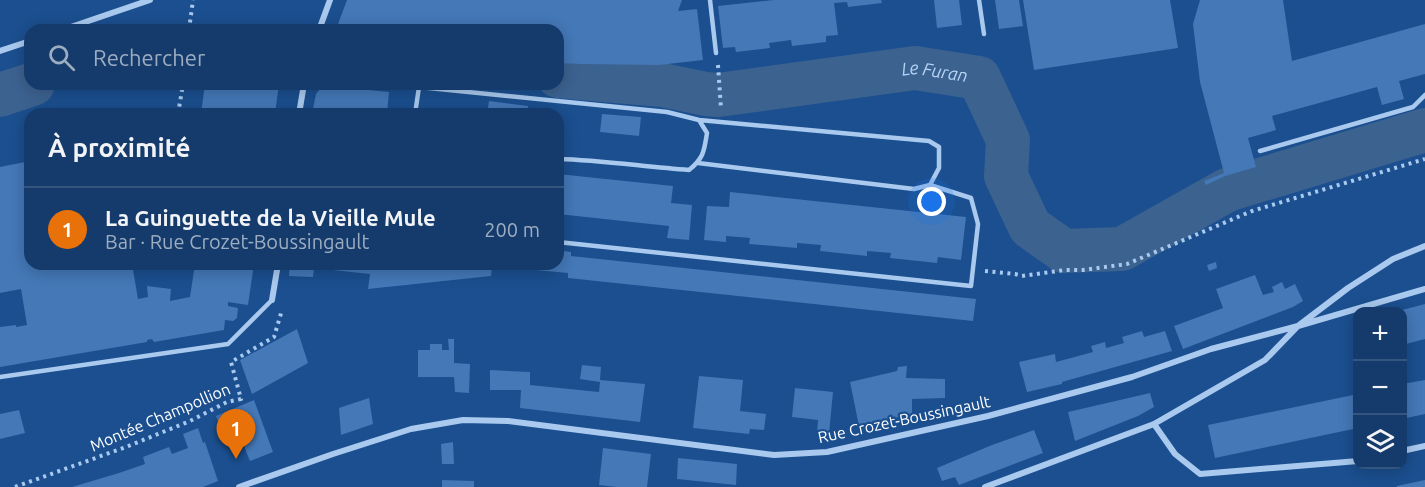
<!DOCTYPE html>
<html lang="fr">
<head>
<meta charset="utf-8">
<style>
	:root { --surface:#143b6b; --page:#1d4271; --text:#f1f3f6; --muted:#9dadc1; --line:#33557e; --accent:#95b2f1 }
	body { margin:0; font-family:Ubuntu,sans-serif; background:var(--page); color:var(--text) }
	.controls { position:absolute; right:18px; bottom:18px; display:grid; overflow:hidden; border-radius:12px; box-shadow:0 3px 15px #0003 }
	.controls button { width:54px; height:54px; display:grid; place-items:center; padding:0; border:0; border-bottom:2px solid var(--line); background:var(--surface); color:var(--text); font:30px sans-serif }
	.you { position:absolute; left:932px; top:202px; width:21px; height:21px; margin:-15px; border:4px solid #fff; border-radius:50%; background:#1a73e8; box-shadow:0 0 0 9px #1a73e833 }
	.badge { display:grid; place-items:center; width:39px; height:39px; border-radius:50%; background:var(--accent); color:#fff; font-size:20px; font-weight:700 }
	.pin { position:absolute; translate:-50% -50px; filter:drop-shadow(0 2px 3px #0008) }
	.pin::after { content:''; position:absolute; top:32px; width:21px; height:18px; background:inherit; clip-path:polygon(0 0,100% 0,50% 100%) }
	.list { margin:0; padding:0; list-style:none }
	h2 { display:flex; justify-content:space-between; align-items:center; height:78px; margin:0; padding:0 24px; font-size:26px }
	h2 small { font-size:20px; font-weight:400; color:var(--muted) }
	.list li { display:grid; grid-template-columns:39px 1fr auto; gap:18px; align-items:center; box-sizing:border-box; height:84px; padding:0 24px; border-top:2px solid var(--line) }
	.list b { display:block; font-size:22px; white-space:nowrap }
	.list p { margin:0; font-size:20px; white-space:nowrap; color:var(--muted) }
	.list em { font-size:20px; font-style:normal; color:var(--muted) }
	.icon { flex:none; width:33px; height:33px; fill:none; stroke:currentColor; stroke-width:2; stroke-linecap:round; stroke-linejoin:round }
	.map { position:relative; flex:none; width:1425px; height:487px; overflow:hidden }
	.search { position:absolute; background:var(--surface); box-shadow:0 3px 15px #0003; left:24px; top:24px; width:540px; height:66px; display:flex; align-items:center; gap:15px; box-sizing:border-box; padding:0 21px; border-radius:18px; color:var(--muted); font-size:22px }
	.panel { position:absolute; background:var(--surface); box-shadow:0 3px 15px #0003; left:24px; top:108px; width:540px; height:162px; border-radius:18px }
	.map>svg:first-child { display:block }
</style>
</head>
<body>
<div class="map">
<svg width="1425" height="487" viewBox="0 0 1425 487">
	<rect width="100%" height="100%" fill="#1b4f8f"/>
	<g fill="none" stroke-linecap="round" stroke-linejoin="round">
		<g stroke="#3c6290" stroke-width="44">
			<path id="s1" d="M558 76 662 85 706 94 718 95 915 68 979 78 1008 140 1006 176 1030 227 1064 251 1122 249 1227 190 1425 130"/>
			<path d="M0 95 33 84"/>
		</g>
	</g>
	<path fill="#4478b7" d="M347 0H682L678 11 697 9 703 60 659 65 581 64 558 63V30H341L338 24Z
		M774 0H881L882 3 848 7 847 2 834 3 838 35 826 36V42L792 46 791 40 769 43 770 48 736 52 735 47 723 48 718 6Z
		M934 0H959L962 25 937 28Z
		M995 0H1019L1023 26 999 29Z
		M1023 0H1170L1178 48 1034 70Z
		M1200 0H1283L1292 61 1425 24V74L1399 81 1404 99 1382 105 1377 87 1272 116 1276 130 1248 138 1256 167 1225 176 1206 185 1204 181 1224 173 1200 82 1193 24Z
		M205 84H279L275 114H201Z
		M328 86 389 92 387 114H312L316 94 320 89Z
		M489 101 528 106 527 114H487Z
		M602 114 641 117 639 136 600 132Z
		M30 161V264H132L138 299 148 297 147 286 171 289 170 301 190 297 195 264H254L248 305 228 302V306L238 308 237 318 233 321 225 320 224 330 154 342 152 339 147 340V342L0 367V327L16 325V327L27 325 21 289 0 293V167Z
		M558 174 673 186 671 203 692 205 689 240 667 238 669 226 558 214Z
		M730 192 966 217 961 260 938 257 937 263 890 258 891 253 867 251V256L820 251 821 245 797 243V248L749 244 750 238 726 236V242L704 240 707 206 729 207Z
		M558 250 571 252V256L976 299 973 321 568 278V273L492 266 491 276 368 289 370 274 314 268 313 277 289 276 290 264H558Z
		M1216 262 1217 268 1209 271 1207 265Z
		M1255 275 1263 295 1274 292 1272 287 1282 282 1285 289 1295 284 1303 301 1293 307 1183 349 1174 326 1223 308 1216 289Z
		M1425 304V339L1402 345V310Z
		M297 329 308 363 252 394 240 360Z
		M1142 331 1144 337 1165 331 1172 351 1062 382V384L1027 392 1019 362 1055 354 1056 362 1093 352 1091 346 1105 342 1106 348 1124 343 1122 337Z
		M448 339H454V363L470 364 469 393 455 392 454 377H418V350H430V344H442V350H449Z
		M582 365 601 367 600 380 645 384 640 422 520 408 521 390H490V370L530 372V385L599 392 600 382 580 379Z
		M907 366 906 378 945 379V398L912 399V414L859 426 850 382 897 371 898 367Z
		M699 376 743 380 740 411 766 414 764 430 750 429 749 434 693 428Z
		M1425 380V414L1402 419V384Z
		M795 388 833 392 829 434H817L818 420 792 417Z
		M1150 393 1154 407 1138 416 1075 441 1068 412Z
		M1358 394V428L1215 458 1208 425Z
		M369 398 373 424 341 435 339 408Z
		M254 400 273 452 250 461 243 444 250 442 243 423 222 432 216 416Z
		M19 410 25 433 0 439V414Z
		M198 428 203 443 205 442 218 481 203 487H72L119 473 145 464 143 457 169 447 172 454 188 448 183 434Z
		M1034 430 1043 453 959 485 955 477 942 481 937 468 992 445Z
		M453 442 454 464H442L441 444Z
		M603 448 651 454 647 487H617L599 485Z
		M678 458 737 464 736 485 677 479Z
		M442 480 474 481V487H442Z
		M1425 480V487H1397V486Z"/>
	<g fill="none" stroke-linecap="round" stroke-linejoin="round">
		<path stroke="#a9c9ee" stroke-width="4" stroke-dasharray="3 4.5" stroke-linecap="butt" d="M189 30 193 0
			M718 65 721 109
			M178 114 183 84
			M985 271 1015 274 1022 276 1065 270H1083L1127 264 1252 211 1425 159
			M15 487 126 447 190 421 227 402 241 399 231 362 274 337 282 310"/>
		<path stroke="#a9c9ee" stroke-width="4.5" d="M710 0 716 53
			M979 0 984 34
			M393 84 419 87 415 114
			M419 87 667 112 699 120 707 133C704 151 704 158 689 170 645 167 602 160 558 159
			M1260 151 1413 107 1425 95
			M698 163 914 189 930 185 939 168V147L929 141 699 120
			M558 242 971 286 978 224 971 198 930 185
			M0 377 228 344 272 300"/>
		<path stroke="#a9c9ee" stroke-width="6" d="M62 30 150 0
			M319 30 330 0
			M0 51 30 41
			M299 114 304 84
			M272 300 278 264
			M1154 424 1175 454 1200 474 1358 461
			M1402 451 1425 446
			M239 487 333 454 411 429 463 420 508 421 774 455 827 452 988 416 1132 377 1211 349 1298 326 1425 289
			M985 487 1154 424 1265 360 1298 326 1348 288 1393 259 1425 246"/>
	</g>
	<g text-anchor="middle" stroke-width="4.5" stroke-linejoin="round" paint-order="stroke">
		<g font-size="16" fill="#fff" stroke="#1b4f8f">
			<text transform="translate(160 417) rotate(-23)" y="6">Montée Champollion</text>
			<text transform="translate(904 419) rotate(-12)" y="6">Rue Crozet-Boussingault</text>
		</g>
		<g font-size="18" font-style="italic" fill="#b5d3f5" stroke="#1b4f8f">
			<text dy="6" stroke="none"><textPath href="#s1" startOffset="380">Le Furan</textPath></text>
		</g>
	</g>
</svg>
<div class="controls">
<button>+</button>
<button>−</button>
<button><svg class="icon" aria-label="layers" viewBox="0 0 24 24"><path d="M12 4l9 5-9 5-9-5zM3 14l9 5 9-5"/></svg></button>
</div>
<div class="you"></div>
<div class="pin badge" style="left:236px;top:459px;background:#e8710a">1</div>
<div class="search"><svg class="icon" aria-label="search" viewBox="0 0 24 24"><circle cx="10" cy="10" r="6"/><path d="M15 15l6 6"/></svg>Rechercher</div>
<section class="panel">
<h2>À proximité<small></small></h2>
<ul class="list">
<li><span class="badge" style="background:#e8710a">1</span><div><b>La Guinguette de la Vieille Mule</b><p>Bar · Rue Crozet-Boussingault</p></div><em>200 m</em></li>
</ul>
</section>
</div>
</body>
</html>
